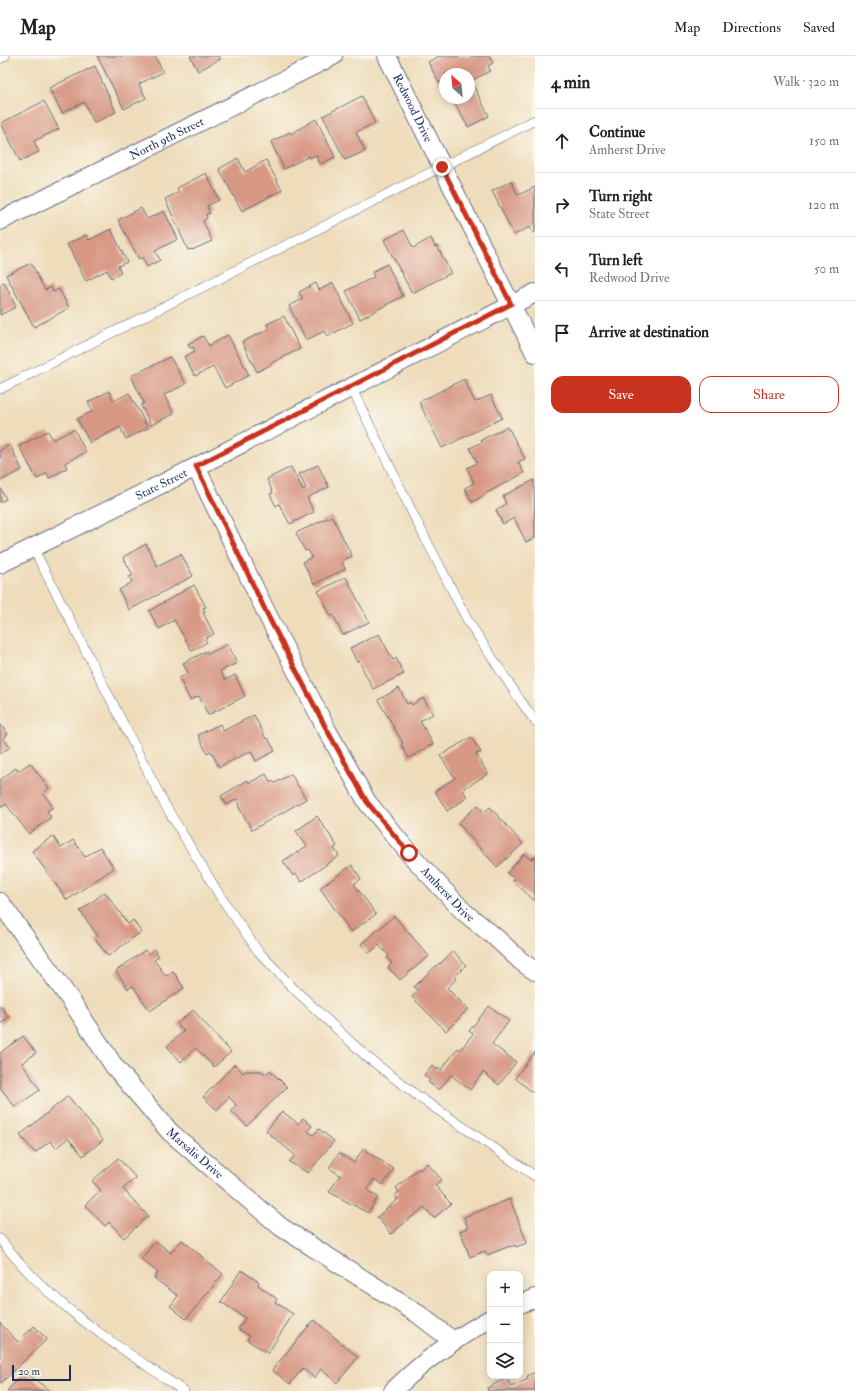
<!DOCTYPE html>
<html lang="en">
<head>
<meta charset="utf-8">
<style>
	:root { --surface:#fff; --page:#f6f6f6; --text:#222; --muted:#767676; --line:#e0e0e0; --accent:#c8321e }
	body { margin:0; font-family:"IM FELL Double Pica",serif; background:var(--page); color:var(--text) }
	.controls { position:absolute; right:12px; bottom:12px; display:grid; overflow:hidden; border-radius:8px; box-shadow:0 2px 10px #0003 }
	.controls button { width:36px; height:36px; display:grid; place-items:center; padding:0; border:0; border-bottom:1px solid var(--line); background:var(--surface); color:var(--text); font:20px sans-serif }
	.compass { position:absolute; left:439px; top:12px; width:36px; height:36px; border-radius:50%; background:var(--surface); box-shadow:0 2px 10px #0003; rotate:333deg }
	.scale { position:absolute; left:12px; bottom:10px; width:59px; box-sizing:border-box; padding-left:4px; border:2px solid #1b2f5e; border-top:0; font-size:11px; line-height:14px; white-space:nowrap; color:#1b2f5e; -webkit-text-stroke:3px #fbf7ec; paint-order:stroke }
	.stop { position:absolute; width:12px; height:12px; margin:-9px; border:3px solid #c8321e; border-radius:50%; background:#fff }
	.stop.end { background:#c8321e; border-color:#fff; box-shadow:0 1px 4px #0008 }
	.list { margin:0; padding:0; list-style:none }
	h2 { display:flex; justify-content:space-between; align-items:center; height:52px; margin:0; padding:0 16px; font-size:17px }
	h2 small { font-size:13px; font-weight:400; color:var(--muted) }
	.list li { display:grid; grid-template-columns:26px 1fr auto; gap:12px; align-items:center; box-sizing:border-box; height:64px; padding:0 16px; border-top:1px solid var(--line) }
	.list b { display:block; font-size:15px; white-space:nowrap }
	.list p { margin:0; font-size:13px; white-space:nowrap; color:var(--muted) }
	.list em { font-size:13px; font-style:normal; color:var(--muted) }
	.actions { display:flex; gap:8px; padding:12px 16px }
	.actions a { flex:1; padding:9px 0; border:1px solid var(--accent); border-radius:12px; text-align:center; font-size:14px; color:var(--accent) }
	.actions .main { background:var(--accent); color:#fff }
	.icon { flex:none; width:22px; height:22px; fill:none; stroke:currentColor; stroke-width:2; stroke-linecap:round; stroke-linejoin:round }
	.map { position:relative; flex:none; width:535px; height:1335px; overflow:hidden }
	header { display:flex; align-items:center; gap:24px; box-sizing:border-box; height:56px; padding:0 20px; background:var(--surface); border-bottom:1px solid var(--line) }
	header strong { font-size:19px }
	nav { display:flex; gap:22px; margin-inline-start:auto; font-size:14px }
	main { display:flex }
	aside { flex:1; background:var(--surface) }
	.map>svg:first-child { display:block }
</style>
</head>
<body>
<header>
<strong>Map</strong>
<nav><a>Map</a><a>Directions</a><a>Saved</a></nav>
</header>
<main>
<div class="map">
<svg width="535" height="1335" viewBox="0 0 535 1335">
	<rect width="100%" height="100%" fill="#fbf7ec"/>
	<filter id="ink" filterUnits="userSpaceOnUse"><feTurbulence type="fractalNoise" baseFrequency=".025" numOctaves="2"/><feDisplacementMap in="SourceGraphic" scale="8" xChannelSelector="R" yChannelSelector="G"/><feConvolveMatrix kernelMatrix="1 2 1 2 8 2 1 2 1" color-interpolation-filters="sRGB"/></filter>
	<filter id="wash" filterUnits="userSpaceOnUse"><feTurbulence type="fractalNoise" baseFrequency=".012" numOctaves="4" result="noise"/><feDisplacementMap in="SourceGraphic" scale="16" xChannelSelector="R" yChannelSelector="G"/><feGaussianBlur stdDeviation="0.9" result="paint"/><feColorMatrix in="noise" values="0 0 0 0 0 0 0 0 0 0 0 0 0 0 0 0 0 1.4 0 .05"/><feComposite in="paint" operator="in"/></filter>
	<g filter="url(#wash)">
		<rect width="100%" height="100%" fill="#eedcba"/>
		<g id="blocks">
			<path fill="#d79884" d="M97 0H155L163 16 139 28 146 42 124 53Z
				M190 0H219L220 3 198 15Z
				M440 0H490L493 7 488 10 490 15 471 25 489 60 468 71 452 42H469V18H445V28L444 25 439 27 428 6Z
				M95 10 116 56 94 67 84 46 62 57 49 32Z
				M362 40 375 67 356 76 365 95 345 104 323 60Z
				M44 45 59 73 34 85 39 96 20 105 1 67Z
				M316 63 335 101 320 108 316 99 310 102 309 100 284 113 271 86 290 76 291 78Z
				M238 102 245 116 266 104 282 134 242 155 219 113Z
				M206 117 219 144 207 150 210 157 206 158 207 162 203 165 212 185 192 194V193L188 194 165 143 179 136 177 132Z
				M511 125 518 139 535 131V176L533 177 530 171 514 179 492 135Z
				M141 152 147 163 164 155 178 183 155 195 160 204 147 211 142 201 139 203 118 164Z
				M111 173 127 206 118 210 121 217 111 222 107 214 86 225 67 188 86 179 89 184Z
				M404 174 413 192 431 182 435 191 437 190 451 217 412 237 384 184Z
				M31 207 45 234 51 231 53 236 59 233 69 252 34 271 6 219Z
				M387 208 403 240 360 263 346 235 374 221 372 216Z
				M4 226 16 251 0 259V228Z
				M316 227 319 234 333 227 353 267 328 280 325 275 306 284 289 250 303 243 299 236Z
				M284 260 300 293 271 307 272 308 257 316 242 286 269 273 267 268Z
				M228 279 249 319 225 332 213 311 195 320 184 301 195 295 193 291 190 292 188 288 203 280 209 290Z
				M170 301 186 328 164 339 174 358 151 369 141 349 144 347 131 320Z
				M464 323 475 346 491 339 502 362 442 392 419 346Z
				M109 335 114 345 129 337 148 372 126 383 120 371 90 387 77 363 93 355 88 346Z
				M507 371 508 374 509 373 525 403 518 406 524 417 483 439V440L472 446 465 432 474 427 467 412 477 407 470 392 482 386 481 384Z
				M74 373 86 396 65 407 67 412 49 422 47 417 37 423 19 390 48 375 53 384Z
				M10 389 22 414 0 425V394Z
				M318 409 329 431 307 442 314 456 290 468 279 448 276 450 270 438 273 437 267 423 291 411 303 434 306 432 299 418Z
				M534 424 535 482 526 486 514 462 503 468 496 454 506 448 503 440Z
				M0 431 6 443 0 446Z
				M332 460 352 500 342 505 345 513 314 528 303 506 312 501 308 494 305 495 296 477Z
				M146 488 157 510 181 498 193 520 129 554 119 534 132 526 129 521 133 519 123 501Z
				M346 521 369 566 343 579 333 559 331 560 318 535Z
				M194 529 206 551 203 552 205 556 203 557 214 578 205 583 207 586 192 595 174 564 159 573 149 555Z
				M379 578 393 604 396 602 404 618 373 633 359 605 357 606 350 592Z
				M228 588 237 607 220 615 225 624 235 619 245 640 208 659 199 640 190 644 179 622 188 617 183 607 207 595 208 598Z
				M399 632 407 648 410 646 412 649 423 642 433 658 420 665 433 688 409 702 401 688 403 687 378 644Z
				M254 659 266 683 268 682 275 695 256 705 251 695 219 711 211 695 207 697 198 679 220 668 223 675Z
				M0 668 8 678 3 682 10 691 0 698Z
				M471 681 481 696 476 698 488 718 463 733 467 742 447 755 435 735 455 722 440 700Z
				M30 707 49 732 43 737 53 751 47 755 51 761 29 778 6 748 2 751 0 747V724L16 712 18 715Z
				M266 718 271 727 273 725 275 727 291 718 306 743 252 774 238 750 240 749 237 743 227 749 221 740 248 724 249 727Z
				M478 749 484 756 490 751 523 788 497 811 458 767Z
				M317 760 337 790 334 792 339 800 301 826 296 818 293 820 283 805 307 790 296 775Z
				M53 780 61 792 73 784 85 801 100 791 114 812 67 844 32 795Z
				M524 798 530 803 535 801V845L513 825 515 823 507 817Z
				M352 809 361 823 354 828 376 858 351 876 320 832Z
				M105 836 128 868 133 864 141 876 108 900 95 883 98 880 80 855Z
				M394 860 429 900 400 924 388 911 392 907 387 902 389 900 379 889 369 897 361 888Z
				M154 893 159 900 154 904 166 920 173 915 184 932 150 955 133 930 128 933 116 915 145 894 148 898Z
				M453 895 466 909 454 921 456 923 447 932 468 953 446 975 412 941 418 934 414 931 439 907 440 908Z
				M0 949 9 961 0 968Z
				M489 950 509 965 492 988 516 1006 499 1029 483 1016 470 1034 451 1019 439 1034 428 1026 430 1024 424 1019 432 1009 437 1014 438 1012 441 1014 458 992 460 994 473 978 469 975Z
				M193 954 231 996 214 1011 196 992 181 1006 167 990 184 975 177 968Z
				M23 980 36 997 22 1007 40 1034 15 1051 0 1031V997Z
				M535 996V1038L515 1022Z
				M235 1008 243 1017 245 1015H262L266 1019 270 1014 287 1031 247 1070 231 1055 236 1049 229 1041 217 1054 203 1041Z
				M68 1040 103 1084 83 1100 68 1082 56 1092 50 1085 35 1097 20 1079Z
				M282 1055 298 1068 303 1062 312 1070 308 1075 313 1079 319 1073 334 1085 308 1117 289 1106 295 1099 266 1075Z
				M363 1093 394 1113 383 1129 374 1123 367 1134 378 1141 368 1157 329 1136 340 1119 329 1112 339 1097 354 1107Z
				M118 1102 136 1122 123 1133 148 1160 124 1182 109 1166 105 1170 85 1149 101 1134 92 1125Z
				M427 1107 442 1124 435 1129 451 1148 434 1162 424 1151 391 1178 377 1161 398 1143 394 1140 399 1136 396 1132 419 1112 420 1114Z
				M510 1143 527 1187 516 1191 515 1189 511 1191 510 1190 487 1199 485 1195 470 1201 460 1175 468 1172 464 1161Z
				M182 1184 223 1218 186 1263 170 1250 178 1240 154 1222 158 1217 141 1203 156 1185 171 1197Z
				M241 1214 259 1226 258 1229 277 1243 275 1246 293 1258 268 1297 247 1284 250 1280 238 1273 245 1262 221 1246Z
				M314 1264 358 1301 337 1327 321 1313 314 1322 303 1312 290 1328 272 1314Z
				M0 1267 18 1286 34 1270 47 1283 0 1328Z
				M24 1315 50 1335H7Z
				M535 1316V1335H488L487 1332 507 1322 511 1331 528 1323 527 1320Z"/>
		</g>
	</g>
	<g filter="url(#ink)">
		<use href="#blocks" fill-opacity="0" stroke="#656c7e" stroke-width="1"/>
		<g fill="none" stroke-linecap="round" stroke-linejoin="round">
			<defs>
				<path id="lane" d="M0 3 5 0
					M351 331 415 462 468 565 520 644 535 665
					M0 333 535 64
					M33 492 165 749 220 840 258 895 294 933 367 1001 419 1041 535 1120
					M0 1183C16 1203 37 1227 57 1243 95 1277 142 1306 184 1335"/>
				<g id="street">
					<path id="s1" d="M387 0 535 297"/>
					<path id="s2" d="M0 165 333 0"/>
					<path id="s3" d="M196 411 269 562 327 674 367 746 409 797 464 856 495 881 522 906 535 915"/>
					<path id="s4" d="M0 508 196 411 535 237"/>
					<path id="s5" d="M0 846 72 946 114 1010 170 1076 281 1171 418 1258 453 1285"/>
					<path d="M520 1248 535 1242"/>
					<path d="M393 1335C422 1306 454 1283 490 1263"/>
				</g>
			</defs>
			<use href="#lane" stroke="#656c7e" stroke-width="10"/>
			<use href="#street" stroke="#656c7e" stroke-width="20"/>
			<use href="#lane" stroke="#fff" stroke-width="9"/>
			<use href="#street" stroke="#fff" stroke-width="18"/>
		</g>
	</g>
	<g fill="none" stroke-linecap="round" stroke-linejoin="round" filter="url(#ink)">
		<path stroke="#c8321e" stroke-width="5" d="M409 797 367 746 327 674 269 562 196 410 511 248 442 111"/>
	</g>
	<g text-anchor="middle" stroke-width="3.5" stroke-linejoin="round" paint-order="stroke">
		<g font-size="12" fill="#1b2f5e" stroke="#fbf7ec">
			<text dy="4" stroke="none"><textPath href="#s1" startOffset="58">Redwood Drive</textPath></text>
			<text dy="4" stroke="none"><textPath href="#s2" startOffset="186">North 9th Street</textPath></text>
			<text dy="4" stroke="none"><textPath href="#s4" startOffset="180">State Street</textPath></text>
			<text dy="4" stroke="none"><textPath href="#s3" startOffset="499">Amherst Drive</textPath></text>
			<text dy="4" stroke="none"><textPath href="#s5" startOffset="319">Marsalis Drive</textPath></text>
		</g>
	</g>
</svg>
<div class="controls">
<button>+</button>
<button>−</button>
<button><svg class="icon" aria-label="layers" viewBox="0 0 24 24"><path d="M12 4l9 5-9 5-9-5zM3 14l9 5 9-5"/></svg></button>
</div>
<svg class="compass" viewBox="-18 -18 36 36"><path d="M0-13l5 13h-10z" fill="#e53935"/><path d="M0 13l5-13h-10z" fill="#767676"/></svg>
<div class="scale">20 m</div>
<div class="stop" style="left:409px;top:797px"></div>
<div class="stop end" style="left:442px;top:111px"></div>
</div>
<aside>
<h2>4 min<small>Walk · 320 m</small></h2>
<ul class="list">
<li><svg class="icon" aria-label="ahead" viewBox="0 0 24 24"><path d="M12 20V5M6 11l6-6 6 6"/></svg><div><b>Continue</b><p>Amherst Drive</p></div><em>150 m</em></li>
<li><svg class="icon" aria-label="right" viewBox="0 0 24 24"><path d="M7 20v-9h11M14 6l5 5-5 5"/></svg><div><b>Turn right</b><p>State Street</p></div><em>120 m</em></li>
<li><svg class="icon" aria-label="left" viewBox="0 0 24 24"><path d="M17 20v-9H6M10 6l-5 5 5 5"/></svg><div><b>Turn left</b><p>Redwood Drive</p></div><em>50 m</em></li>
<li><svg class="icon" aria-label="arrive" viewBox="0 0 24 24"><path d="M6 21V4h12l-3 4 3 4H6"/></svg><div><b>Arrive at destination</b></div></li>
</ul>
<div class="actions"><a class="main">Save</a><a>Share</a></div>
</aside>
</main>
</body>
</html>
